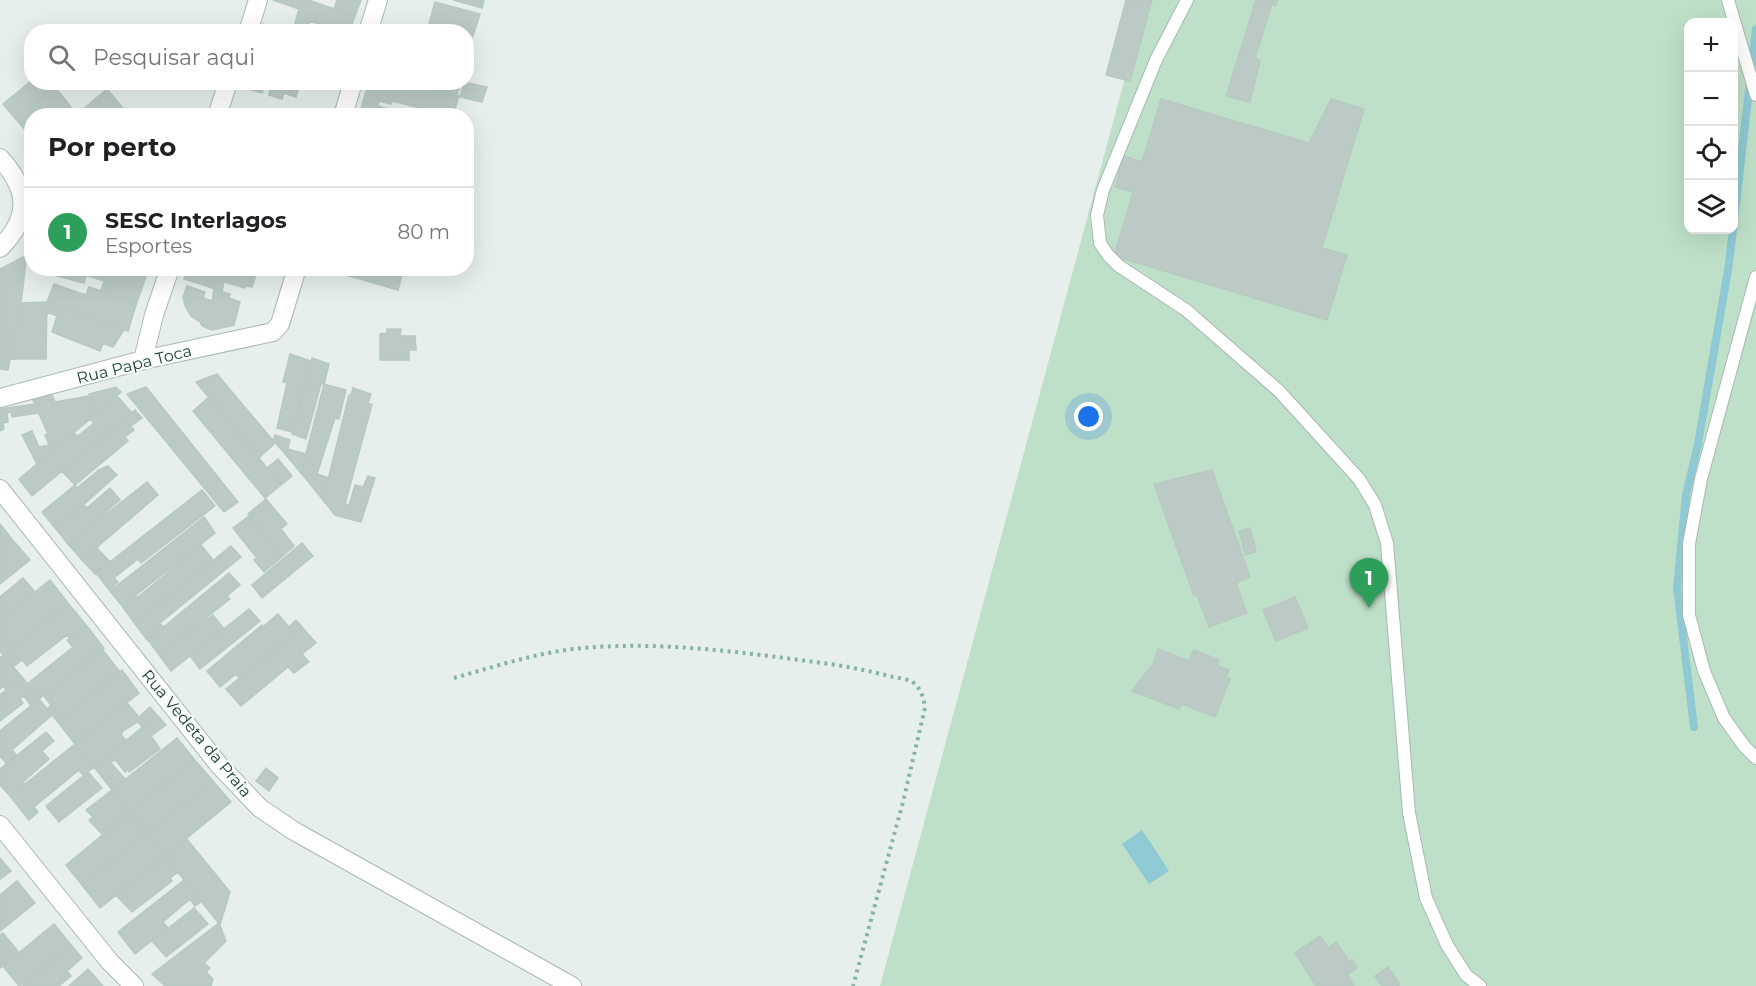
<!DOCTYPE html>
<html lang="pt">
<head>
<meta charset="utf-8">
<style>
	:root { --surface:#fff; --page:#f6f6f6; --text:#202124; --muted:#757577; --line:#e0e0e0; --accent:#1a73e8 }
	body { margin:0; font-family:Montserrat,sans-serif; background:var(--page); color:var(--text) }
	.controls { position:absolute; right:18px; top:18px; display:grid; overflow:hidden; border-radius:12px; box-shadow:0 6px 24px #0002 }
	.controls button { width:54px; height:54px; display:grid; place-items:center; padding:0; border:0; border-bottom:2px solid var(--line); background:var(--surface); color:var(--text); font:30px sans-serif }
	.you { position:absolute; left:1089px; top:417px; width:21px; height:21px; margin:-15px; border:4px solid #fff; border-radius:50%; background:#1a73e8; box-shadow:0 0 0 9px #1a73e833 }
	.badge { display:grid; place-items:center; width:39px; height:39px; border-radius:50%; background:var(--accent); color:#fff; font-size:20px; font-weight:700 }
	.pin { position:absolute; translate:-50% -50px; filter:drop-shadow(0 2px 3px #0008) }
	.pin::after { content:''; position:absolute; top:32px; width:21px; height:18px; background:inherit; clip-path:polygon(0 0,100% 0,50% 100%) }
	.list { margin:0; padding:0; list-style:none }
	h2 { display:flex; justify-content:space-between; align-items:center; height:78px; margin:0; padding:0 24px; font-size:26px }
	h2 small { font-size:20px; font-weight:400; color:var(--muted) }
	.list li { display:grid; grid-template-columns:39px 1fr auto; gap:18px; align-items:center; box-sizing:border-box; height:90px; padding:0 24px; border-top:2px solid var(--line) }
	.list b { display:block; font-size:22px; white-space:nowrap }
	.list p { margin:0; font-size:20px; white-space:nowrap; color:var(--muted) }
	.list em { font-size:20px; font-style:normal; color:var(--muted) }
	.icon { flex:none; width:33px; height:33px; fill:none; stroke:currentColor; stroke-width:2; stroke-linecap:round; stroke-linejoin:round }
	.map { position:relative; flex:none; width:1756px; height:986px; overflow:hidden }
	.search { position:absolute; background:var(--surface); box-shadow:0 6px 24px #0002; left:24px; top:24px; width:450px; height:66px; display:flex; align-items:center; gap:15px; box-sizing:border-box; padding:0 21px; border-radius:24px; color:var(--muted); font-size:22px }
	.panel { position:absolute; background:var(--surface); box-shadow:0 6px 24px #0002; left:24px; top:108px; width:450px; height:168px; border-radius:24px }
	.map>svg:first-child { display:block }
</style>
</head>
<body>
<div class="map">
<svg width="1756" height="986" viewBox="0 0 1756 986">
	<rect width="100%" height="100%" fill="#e6efeb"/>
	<path fill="#bfe0c8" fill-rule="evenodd" d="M1146 0H1756V986H880ZM1688 22H1734V230H1688Z"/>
	<path fill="#8ec9d4" d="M1142 830 1169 871 1149 884 1122 844Z"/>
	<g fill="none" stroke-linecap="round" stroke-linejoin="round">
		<path stroke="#8ec9d4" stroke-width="8" d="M1734 221 1756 29
			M1694 727 1677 588 1686 495 1698 444 1728 270 1733 230"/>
	</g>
	<path fill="#bbcac4" stroke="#b8c9c2" stroke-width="1.5" d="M273 0H308L355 16 349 32H320L322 25 310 21 307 32H298L293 30 299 9Z
		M337 0H361L355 16 334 9Z
		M453 0H484L482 8Z
		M1126 0H1152L1130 81 1106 75Z
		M1256 0H1278L1276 6 1272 4 1255 58 1260 61 1250 102 1226 96Z
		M435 2 480 14 473 36 466 34V32H457L429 24Z
		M263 24 286 32H261Z
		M417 26 438 32H415Z
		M466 39 471 41 466 60Z
		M32 80V82H51L71 107 63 116H32V138L3 104Z
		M245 82H301L296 97 284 93 282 99 269 95 270 90 264 88 262 93 243 87Z
		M369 82H402L459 96 453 116 392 101 391 104 379 101 378 106 363 101Z
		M402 82H461L457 96Z
		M464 82 487 87 482 102 460 97Z
		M107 89 128 114 126 116H75Z
		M1161 99 1309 143 1331 99 1364 109 1322 248 1347 255 1327 320 1114 256 1133 192 1115 187 1124 156 1142 162Z
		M363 101 378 106 412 116H368L360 114Z
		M27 255 21 303 8 370 0 369V269Z
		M60 268H129L147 274 137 302 101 290 104 281 86 275 84 283 57 276Z
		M187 268H246L257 272 252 287 245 286V288L224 282 222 291 184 279Z
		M333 268H404L398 290 332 271Z
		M54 284 86 295 89 287 137 302 128 331 47 302Z
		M187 286 205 292 203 298 212 301 214 289 230 294 229 298 240 302 234 325 212 330 202 326 200 322 191 316 185 306 183 297Z
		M47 302 46 359H10L21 303Z
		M47 302 124 330 113 347 103 343 100 351 52 332 57 316 47 312Z
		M387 329H401L400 336H415L416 350H409V360H380V334L387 333Z
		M290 354 311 361 292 432 277 428 287 383 283 382Z
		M312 358 329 364 324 384H321L306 439 292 434Z
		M217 374 275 443 259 458 196 382Z
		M324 384 346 390 339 419 335 418 317 474 329 478 323 500 301 473Z
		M116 387 121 392 96 414 89 394Z
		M146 387 238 502 224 512 127 394Z
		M353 388 371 394 368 403 372 405 345 504 349 505 355 485 363 487 368 476 375 478 361 522 335 515 323 500 349 395H351Z
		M52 395 55 402 89 396 96 414 37 464 22 435 32 431 39 447 49 445 45 435 48 434 32 398Z
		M117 396 132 413 32 496 19 479 74 433 78 436 94 423 90 419Z
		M209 397 281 485 265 498 193 411Z
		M35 404 39 413 12 417 11 412 7 413 8 422 3 423 4 429 0 431V409Z
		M135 410 142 418 131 426 134 430 125 437 128 441 75 485 62 471Z
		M275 435 290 440 286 455 273 440Z
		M288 449 306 454 301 473 286 455Z
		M278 459 292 476 281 485 267 468Z
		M108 466 117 475 56 529 42 512 75 485 77 488 99 470Z
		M1212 470 1250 577 1236 583 1247 613 1209 627 1197 595 1194 596 1154 484Z
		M147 482 158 495 82 560 68 544Z
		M110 488 120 500 68 544 56 529 84 505 87 508Z
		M202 490 215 506 141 563 138 559 114 578 118 582 109 590 96 573Z
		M266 499 287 524 281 529 294 546 282 557 248 514Z
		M249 516 282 557 264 572 254 560 257 558 233 528Z
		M204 517 215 533 122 606 110 591Z
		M0 524 11 538 0 547Z
		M1250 528 1256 552 1245 555 1239 531Z
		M11 538 30 560 0 584V547Z
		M302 543 313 556 262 598 252 585Z
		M201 545 213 560 135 624 122 606 136 595 138 597Z
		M231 546 241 557 160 623 163 627 147 640 135 624Z
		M97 548 110 562 95 574 82 560Z
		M229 573 240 585 227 596 230 599 159 655 148 640Z
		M23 578 35 592 0 620V597Z
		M50 580 68 603 3 655 0 651V620Z
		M1295 597 1308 628 1276 641 1263 610Z
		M68 603 86 625 69 638 67 635 27 666 22 660 13 667 3 655Z
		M249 609 260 621 200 669 190 656Z
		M278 614 289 627 296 620 302 627 240 679 236 674 220 687 207 671 262 625 263 627Z
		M213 615 224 629 171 671 159 655Z
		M86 625 104 648 39 699 27 684 73 647 67 640Z
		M302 627 316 643 302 654 309 662 294 673 288 667 241 706 226 689Z
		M102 649 120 672 58 722 47 709 51 705 44 696Z
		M1158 649 1189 661 1194 650 1219 660 1217 666 1229 670 1226 677 1230 679 1215 717 1182 704 1179 709 1132 691 1153 664Z
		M3 655 22 677 6 690 3 686 0 689V658Z
		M122 670 139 693 75 744 58 722Z
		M22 677 39 699 31 706 24 696 20 699 23 703 0 721V695Z
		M39 699 52 715 12 750 16 755 6 763 0 756V731Z
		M127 703 139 717 150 707 157 715 143 727 137 722 123 731 121 735 126 740 94 767 75 744Z
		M157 715 166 725 151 736 160 749 129 772 127 770 125 772 115 759 111 763 125 779 112 790 94 767Z
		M46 732 54 741 42 751 49 759 23 782 25 785 10 796 0 785V769Z
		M177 738 194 759 130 812 112 790Z
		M75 744 94 767 83 775 79 770 34 807 38 812 29 820 10 796Z
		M194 759 213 781 147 833 130 812Z
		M266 768 278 778 269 791 256 781Z
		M88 772 102 788 59 822 46 806Z
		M213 781 231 802 165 856 147 833Z
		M112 790 130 812 103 835 89 820 93 817 86 810Z
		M130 812 147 833 82 885 66 865Z
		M147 833 165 856 100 908 82 885Z
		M186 838 230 892 220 925 165 856Z
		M165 856 178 872 170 878 172 881 132 912 116 895Z
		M0 858 11 871 0 879Z
		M184 880 201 902 195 906 190 899 163 922 168 928 135 954 118 932Z
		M17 881 35 903 0 931V895Z
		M194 908 208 924 166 957 152 941Z
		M219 923 226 941 204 963 210 968 206 972 213 979 211 986H165L152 974Z
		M54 924 72 946 19 986 3 966Z
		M3 933 19 953 0 968V935Z
		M1320 936 1328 948 1336 942 1349 961 1352 959 1357 968 1347 974 1354 986H1316L1295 953Z
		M72 946 82 958 67 971 71 976 59 986H22Z
		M1388 967 1400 984 1398 986H1382L1375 976Z
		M88 969 103 986H69Z"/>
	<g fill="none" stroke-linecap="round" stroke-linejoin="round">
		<defs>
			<path id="lane" d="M1187 0 1156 60 1103 190 1097 215 1100 243 1108 255 1119 266 1186 310 1279 391 1359 479 1375 505 1387 543 1409 813 1426 898 1447 945 1466 975 1480 986
				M1728 0 1756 95
				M1756 277 1701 479 1689 544V615L1704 671 1724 718 1744 746 1756 758"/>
			<path id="street" d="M248 32 258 0
				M368 32 378 0
				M217 116 228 82
				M343 116 353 82
				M0 158C28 189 32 216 0 248
				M143 360 154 315 170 268
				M0 398 143 360 273 332 280 324 297 268
				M0 489 219 765 260 808 294 831 572 986
				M0 825 110 962 134 986"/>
		</defs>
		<use href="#lane" stroke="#a8b8b2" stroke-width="14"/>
		<use href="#street" stroke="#a8b8b2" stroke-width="20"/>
		<path stroke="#86b3a5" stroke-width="4" stroke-dasharray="3 4.5" stroke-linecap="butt" d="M454 678C493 667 533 654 573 649 656 640 740 652 822 663 846 666 870 671 893 677 899 678 906 679 911 681 921 687 924 699 925 708L903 802 853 986"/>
		<use href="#lane" stroke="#fff" stroke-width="12"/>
		<use href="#street" stroke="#fff" stroke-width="18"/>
	</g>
	<g text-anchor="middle" stroke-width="4.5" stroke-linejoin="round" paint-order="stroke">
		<g font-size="16" fill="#24423a" stroke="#f7fbf9">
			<text transform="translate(134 364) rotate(-14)" y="6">Rua Papa Toca</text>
			<text transform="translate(197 733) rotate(50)" y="6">Rua Vedeta da Praia</text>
		</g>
	</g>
</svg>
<div class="controls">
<button>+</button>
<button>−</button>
<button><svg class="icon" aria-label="locate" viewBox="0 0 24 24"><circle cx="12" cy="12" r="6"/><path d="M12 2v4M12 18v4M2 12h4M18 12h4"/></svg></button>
<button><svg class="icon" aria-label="layers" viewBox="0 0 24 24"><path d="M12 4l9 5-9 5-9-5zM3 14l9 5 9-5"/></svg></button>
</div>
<div class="you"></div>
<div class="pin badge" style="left:1369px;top:608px;background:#2e9e5b">1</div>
<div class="search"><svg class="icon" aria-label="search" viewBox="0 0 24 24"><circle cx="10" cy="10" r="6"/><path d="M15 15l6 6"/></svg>Pesquisar aqui</div>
<section class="panel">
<h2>Por perto<small></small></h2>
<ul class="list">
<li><span class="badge" style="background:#2e9e5b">1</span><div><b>SESC Interlagos</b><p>Esportes</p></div><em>80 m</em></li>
</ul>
</section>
</div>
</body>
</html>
